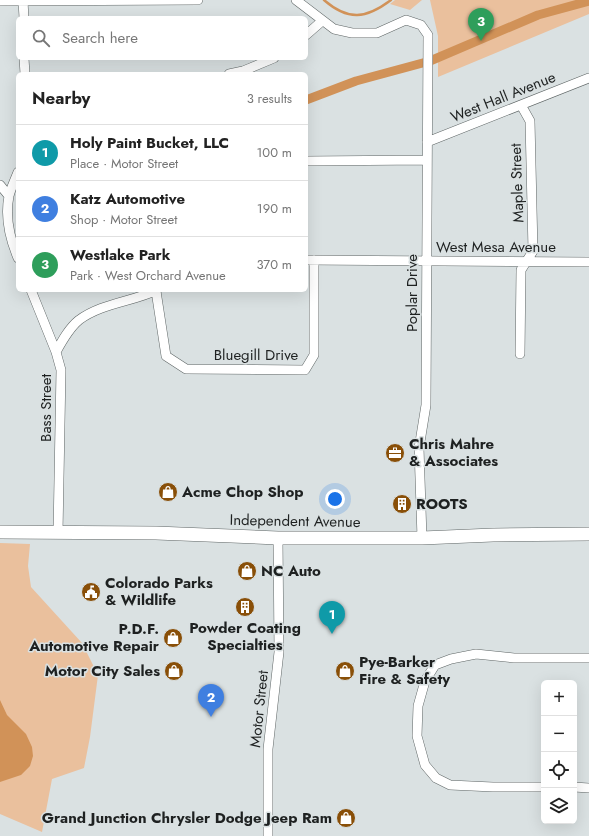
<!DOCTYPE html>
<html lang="en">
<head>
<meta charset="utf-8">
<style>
	:root { --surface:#fff; --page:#f2f2f2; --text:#222; --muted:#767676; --line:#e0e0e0; --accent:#db2777 }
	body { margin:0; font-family:Jost,sans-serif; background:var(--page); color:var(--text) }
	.controls { position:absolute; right:12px; bottom:12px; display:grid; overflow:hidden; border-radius:6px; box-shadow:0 4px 16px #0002 }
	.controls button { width:36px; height:36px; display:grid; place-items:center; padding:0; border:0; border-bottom:1px solid var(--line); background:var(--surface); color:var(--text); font:20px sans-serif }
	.you { position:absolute; left:335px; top:499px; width:14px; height:14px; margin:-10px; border:3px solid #fff; border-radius:50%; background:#1a73e8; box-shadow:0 0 0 6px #1a73e833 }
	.badge { display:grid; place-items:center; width:26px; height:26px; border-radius:50%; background:var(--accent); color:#fff; font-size:13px; font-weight:700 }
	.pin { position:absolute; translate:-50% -33px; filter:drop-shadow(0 1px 2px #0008) }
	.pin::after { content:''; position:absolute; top:21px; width:14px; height:12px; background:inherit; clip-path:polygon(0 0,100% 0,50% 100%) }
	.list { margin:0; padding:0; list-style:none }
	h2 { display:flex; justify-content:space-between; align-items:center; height:52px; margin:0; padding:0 16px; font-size:17px }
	h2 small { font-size:13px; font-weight:400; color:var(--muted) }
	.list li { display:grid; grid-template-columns:26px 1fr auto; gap:12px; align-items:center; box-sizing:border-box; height:56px; padding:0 16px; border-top:1px solid var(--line) }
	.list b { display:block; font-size:15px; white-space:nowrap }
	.list p { margin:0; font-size:13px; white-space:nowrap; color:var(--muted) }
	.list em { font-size:13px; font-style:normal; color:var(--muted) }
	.icon { flex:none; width:22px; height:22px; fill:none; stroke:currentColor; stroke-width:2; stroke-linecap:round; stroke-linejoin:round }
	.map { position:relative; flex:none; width:589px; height:836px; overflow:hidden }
	.search { position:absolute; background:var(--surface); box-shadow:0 4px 16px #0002; left:16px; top:16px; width:292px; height:44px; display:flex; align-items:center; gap:10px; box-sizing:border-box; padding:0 14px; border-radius:6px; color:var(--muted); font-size:15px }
	.panel { position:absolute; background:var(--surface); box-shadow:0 4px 16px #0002; left:16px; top:72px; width:292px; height:220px; border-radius:6px }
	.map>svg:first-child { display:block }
</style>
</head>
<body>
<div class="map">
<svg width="589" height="836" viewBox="0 0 589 836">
	<rect width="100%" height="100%" fill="#dae1e2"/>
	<path fill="#eac09d" d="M395 0H422L410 10 390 4Z
		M430 0H589V14L438 77V36Z
		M0 543 30 544 28 566 31 587 82 643 98 675 90 737 84 768 52 779 42 832 0 814Z"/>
	<path fill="#d19258" d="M0 700 7 715 26 734 32 747 33 756 30 766 21 775 0 782Z"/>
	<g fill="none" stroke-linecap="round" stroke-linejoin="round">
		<path stroke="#d19258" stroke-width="2.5" d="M324 0C348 21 366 19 391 0"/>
		<path stroke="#d19258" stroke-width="9" d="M306 100 356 81 430 61 538 15 589 1"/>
		<defs>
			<path id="street" d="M296 0 334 29 352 33H377L406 20 421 25 428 35 426 405 419 448 422 538
				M0 1 198 0
				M23 1 24 18
				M306 35 322 21
				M24 58 25 74
				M229 74 243 71 274 58
				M427 142 589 78
				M306 161 427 160
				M18 172C15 180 11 188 9 196 5 216 10 239 18 258
				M0 185 9 196
				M306 260 589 262
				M31 290 56 352 61 370 58 533
				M156 291 166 356 186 369 305 370 314 355V260
				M56 352C62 341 69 328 79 320 102 303 132 302 157 290
				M520 354 521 270 533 251 530 121 521 105
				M544 787H493L450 785 436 778 425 765 417 736 418 706 425 681 435 665 451 659 476 654 514 658H589
				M574 787 589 788
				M268 836V749L279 652 278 538"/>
			<path id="secondary" d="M0 532 156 533 278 538H422L493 535 589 534"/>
		</defs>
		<use href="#street" stroke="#5e6565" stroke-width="10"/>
		<use href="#secondary" stroke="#5e6565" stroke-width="14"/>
		<use href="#street" stroke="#fff" stroke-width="9"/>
		<use href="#secondary" stroke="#fff" stroke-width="13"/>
	</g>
	<defs>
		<symbol id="office-disc" viewBox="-11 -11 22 22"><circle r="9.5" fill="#894f08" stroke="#dae1e2"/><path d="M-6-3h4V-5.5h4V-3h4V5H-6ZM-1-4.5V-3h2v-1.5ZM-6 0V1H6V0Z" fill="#fff"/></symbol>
		<symbol id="shop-disc" viewBox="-11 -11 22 22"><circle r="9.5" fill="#894f08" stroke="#dae1e2"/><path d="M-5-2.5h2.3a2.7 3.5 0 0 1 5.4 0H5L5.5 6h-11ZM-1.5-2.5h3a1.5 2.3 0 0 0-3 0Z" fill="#fff"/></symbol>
		<symbol id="building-disc" viewBox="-11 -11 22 22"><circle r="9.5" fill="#894f08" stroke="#dae1e2"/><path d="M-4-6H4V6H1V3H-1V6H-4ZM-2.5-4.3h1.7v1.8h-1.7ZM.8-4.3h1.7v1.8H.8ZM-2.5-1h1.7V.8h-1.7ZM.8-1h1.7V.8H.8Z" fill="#fff"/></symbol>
		<symbol id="civic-disc" viewBox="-11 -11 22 22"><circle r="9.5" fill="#894f08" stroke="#dae1e2"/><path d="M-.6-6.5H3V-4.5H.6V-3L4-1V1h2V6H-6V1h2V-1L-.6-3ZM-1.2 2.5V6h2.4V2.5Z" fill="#fff"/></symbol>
	</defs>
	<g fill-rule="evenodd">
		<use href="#office-disc" x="384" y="442" width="22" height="22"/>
		<use href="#shop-disc" x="157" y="481" width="22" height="22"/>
		<use href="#building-disc" x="391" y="493" width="22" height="22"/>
		<use href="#shop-disc" x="236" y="560" width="22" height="22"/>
		<use href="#civic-disc" x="80" y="581" width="22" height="22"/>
		<use href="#building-disc" x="234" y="596" width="22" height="22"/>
		<use href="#shop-disc" x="162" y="627" width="22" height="22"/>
		<use href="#shop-disc" x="163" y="660" width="22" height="22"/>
		<use href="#shop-disc" x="334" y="660" width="22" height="22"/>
		<use href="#shop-disc" x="335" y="807" width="22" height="22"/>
	</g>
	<g text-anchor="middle" stroke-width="3" stroke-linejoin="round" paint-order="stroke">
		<g font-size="15" fill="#1e2121" stroke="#dae1e2">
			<text transform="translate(503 97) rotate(-22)" y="5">West Hall Avenue</text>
			<text transform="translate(517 183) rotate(-92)" y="5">Maple Street</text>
			<text x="496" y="252">West Mesa Avenue</text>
			<text transform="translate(412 293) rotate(-90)" y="5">Poplar Drive</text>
			<text x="256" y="360">Bluegill Drive</text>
			<text transform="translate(46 408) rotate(-90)" y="5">Bass Street</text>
			<text transform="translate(295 521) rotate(1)" y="5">Independent Avenue</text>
			<text transform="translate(259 709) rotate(-84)" y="5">Motor Street</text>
		</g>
		<g font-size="15" font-weight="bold" fill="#1e2121" stroke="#dae1e2" text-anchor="start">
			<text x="409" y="449">Chris Mahre<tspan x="409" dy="17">&amp; Associates</tspan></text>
			<text x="182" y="497">Acme Chop Shop</text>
			<text x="416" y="509">ROOTS</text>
			<text x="261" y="576">NC Auto</text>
			<text x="105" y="588">Colorado Parks<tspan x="105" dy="17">&amp; Wildlife</tspan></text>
			<text x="245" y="633" text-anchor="middle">Powder Coating<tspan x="245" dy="17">Specialties</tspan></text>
			<text x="159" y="634" text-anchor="end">P.D.F.<tspan x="159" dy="17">Automotive Repair</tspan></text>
			<text x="359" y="667">Pye-Barker<tspan x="359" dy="17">Fire &amp; Safety</tspan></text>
			<text x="160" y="676" text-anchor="end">Motor City Sales</text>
			<text x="332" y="823" text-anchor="end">Grand Junction Chrysler Dodge Jeep Ram</text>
		</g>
	</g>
</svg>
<div class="controls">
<button>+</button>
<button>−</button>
<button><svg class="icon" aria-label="locate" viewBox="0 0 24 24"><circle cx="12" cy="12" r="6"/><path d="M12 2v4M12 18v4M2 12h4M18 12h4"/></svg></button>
<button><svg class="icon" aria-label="layers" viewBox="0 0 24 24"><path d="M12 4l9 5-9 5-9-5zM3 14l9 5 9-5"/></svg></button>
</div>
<div class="you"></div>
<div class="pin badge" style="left:332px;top:634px;background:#0f9aa8">1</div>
<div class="pin badge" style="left:211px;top:717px;background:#3f7fe0">2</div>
<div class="pin badge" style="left:481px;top:41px;background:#2e9e5b">3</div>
<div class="search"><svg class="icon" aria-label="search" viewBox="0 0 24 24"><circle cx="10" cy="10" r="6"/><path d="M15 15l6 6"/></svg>Search here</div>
<section class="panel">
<h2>Nearby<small>3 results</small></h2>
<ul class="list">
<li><span class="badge" style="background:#0f9aa8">1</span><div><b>Holy Paint Bucket, LLC</b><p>Place · Motor Street</p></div><em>100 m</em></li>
<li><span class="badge" style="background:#3f7fe0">2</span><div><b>Katz Automotive</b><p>Shop · Motor Street</p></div><em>190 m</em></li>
<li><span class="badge" style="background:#2e9e5b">3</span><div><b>Westlake Park</b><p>Park · West Orchard Avenue</p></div><em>370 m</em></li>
</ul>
</section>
</div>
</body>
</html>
